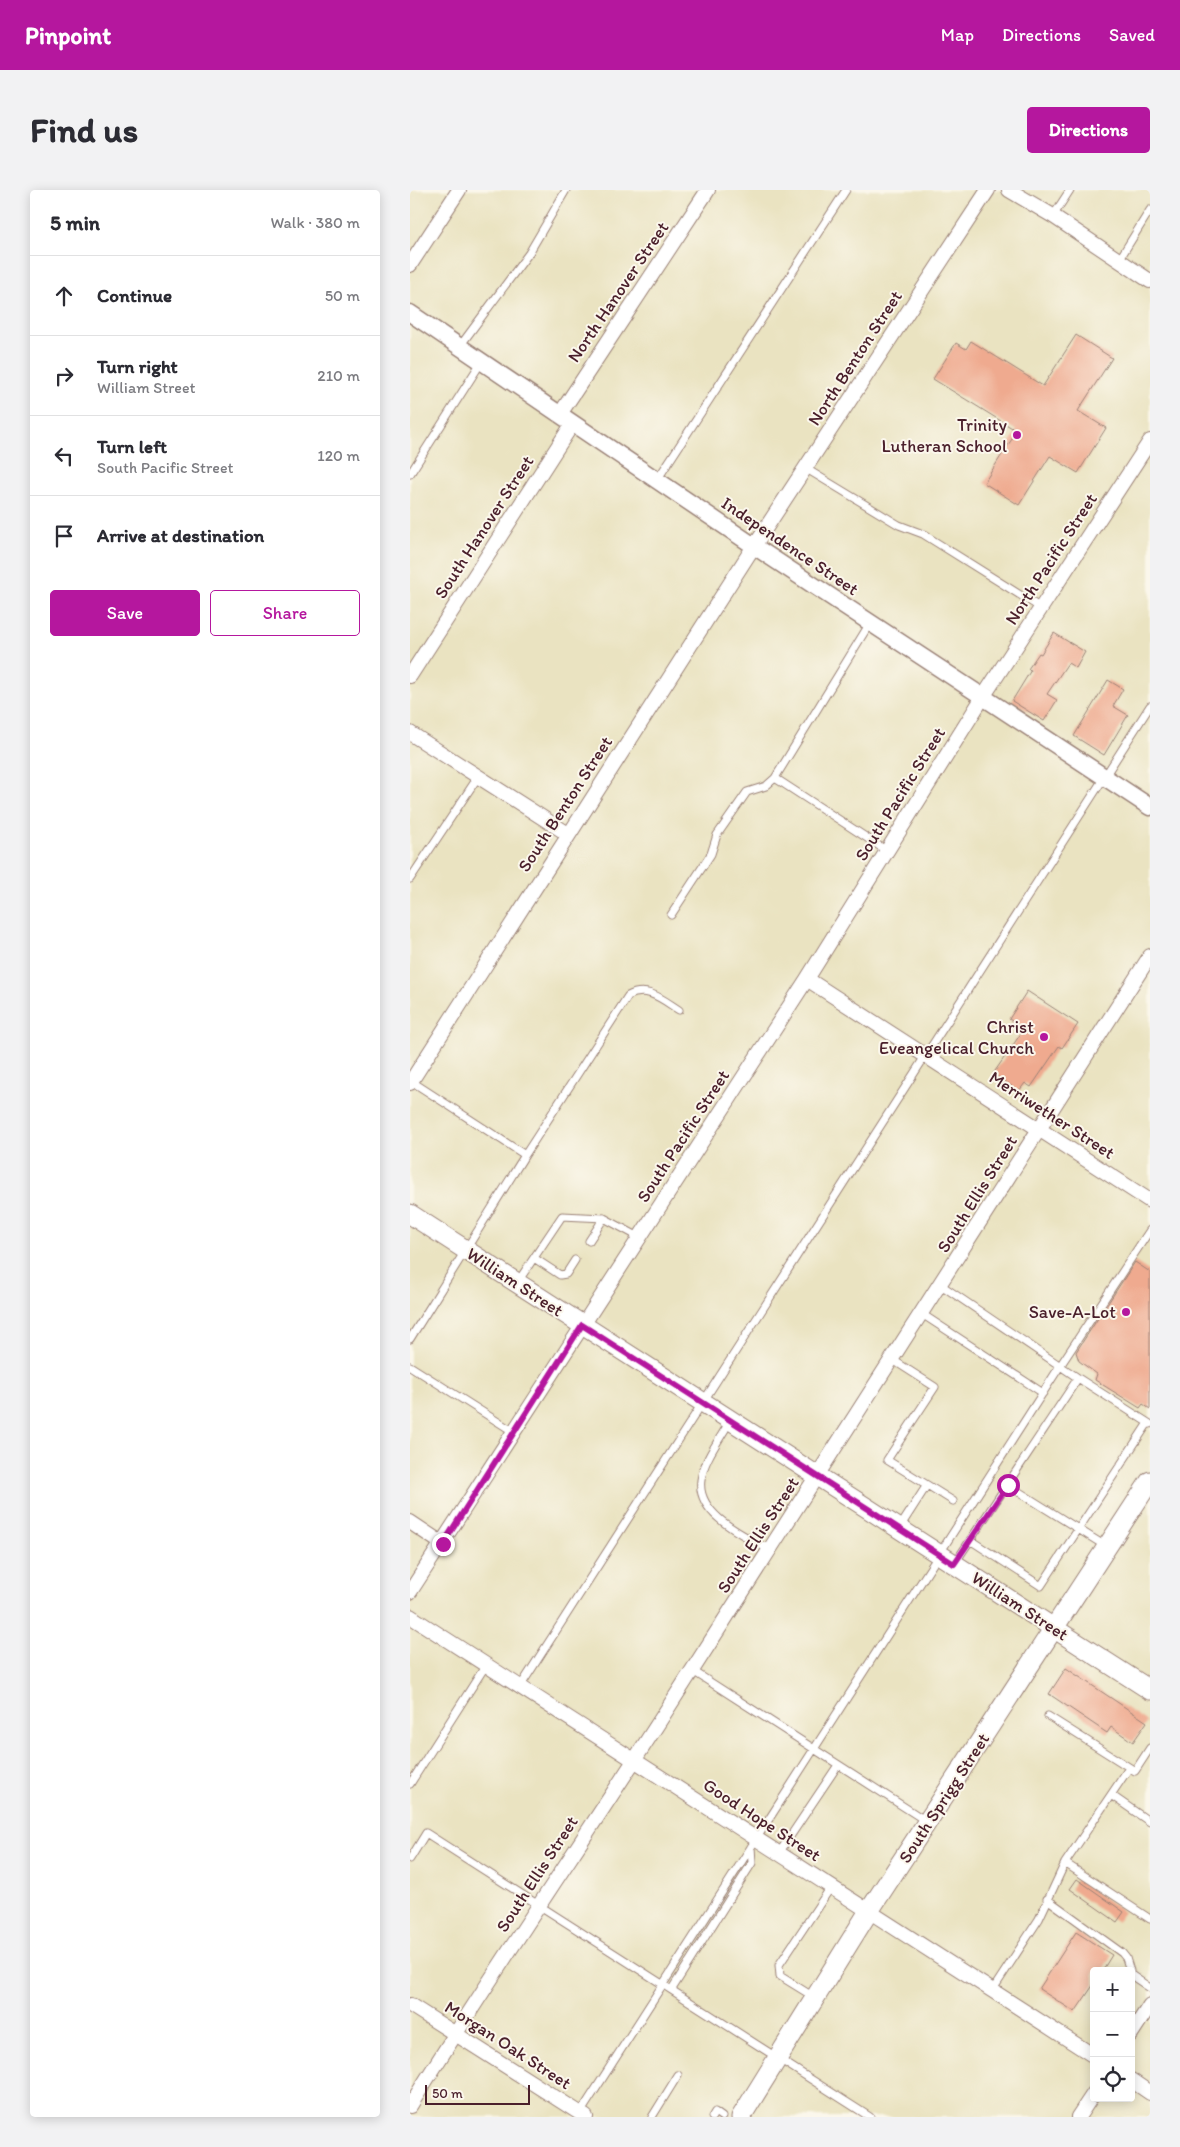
<!DOCTYPE html>
<html lang="en">
<head>
<meta charset="utf-8">
<style>
	:root { --surface:#fff; --page:#f2f2f3; --text:#2b2b33; --muted:#7c7c81; --line:#e1e1e2; --accent:#b5179e }
	body { margin:0; font-family:Itim,sans-serif; background:var(--page); color:var(--text) }
	.controls { position:absolute; right:15px; bottom:15px; display:grid; overflow:hidden; border-radius:5px; box-shadow:0 2px 12px #0003 }
	.controls button { width:45px; height:45px; display:grid; place-items:center; padding:0; border:0; border-bottom:1px solid var(--line); background:var(--surface); color:var(--text); font:25px sans-serif }
	.scale { position:absolute; left:15px; bottom:12px; width:105px; box-sizing:border-box; padding-left:5px; border:2px solid #4a1f2b; border-top:0; font-size:14px; line-height:18px; white-space:nowrap; color:#4a1f2b; -webkit-text-stroke:4px #fbf7ec; paint-order:stroke }
	.stop { position:absolute; width:15px; height:15px; margin:-11px; border:4px solid #b5179e; border-radius:50%; background:#fff }
	.stop.end { background:#b5179e; border-color:#fff; box-shadow:0 1px 5px #0008 }
	.list { margin:0; padding:0; list-style:none }
	h2 { display:flex; justify-content:space-between; align-items:center; height:65px; margin:0; padding:0 20px; font-size:21px }
	h2 small { font-size:16px; font-weight:400; color:var(--muted) }
	.list li { display:grid; grid-template-columns:32px 1fr auto; gap:15px; align-items:center; box-sizing:border-box; height:80px; padding:0 20px; border-top:1px solid var(--line) }
	.list b { display:block; font-size:19px; white-space:nowrap }
	.list p { margin:0; font-size:16px; white-space:nowrap; color:var(--muted) }
	.list em { font-size:16px; font-style:normal; color:var(--muted) }
	.actions { display:flex; gap:10px; padding:15px 20px }
	.actions a { flex:1; padding:11px 0; border:1px solid var(--accent); border-radius:5px; text-align:center; font-size:18px; color:var(--accent) }
	.actions .main { background:var(--accent); color:#fff }
	.icon { flex:none; width:28px; height:28px; fill:none; stroke:currentColor; stroke-width:2; stroke-linecap:round; stroke-linejoin:round }
	.map { position:relative; flex:none; width:740px; height:1927px; overflow:hidden; border-radius:5px }
	header { display:flex; align-items:center; gap:30px; box-sizing:border-box; height:70px; padding:0 25px; background:var(--accent); color:#fff }
	header strong { font-size:24px }
	nav { display:flex; gap:28px; margin-inline-start:auto; font-size:18px }
	.intro { display:flex; align-items:center; justify-content:space-between; box-sizing:border-box; height:120px; padding:0 30px }
	h1 { margin:0; font-size:35px }
	.button { padding:12px 22px; border-radius:5px; background:var(--accent); color:#fff; font-size:18px; font-weight:700 }
	main { display:flex; gap:30px; padding:0 30px }
	aside { flex:1; background:var(--surface); border-radius:5px; box-shadow:0 2px 12px #0003 }
	.map>svg:first-child { display:block }
</style>
</head>
<body>
<header>
<strong>Pinpoint</strong>
<nav><a>Map</a><a>Directions</a><a>Saved</a></nav>
</header>
<div class="intro"><h1>Find us</h1><a class="button">Directions</a></div>
<main>
<aside>
<h2>5 min<small>Walk · 380 m</small></h2>
<ul class="list">
<li><svg class="icon" aria-label="ahead" viewBox="0 0 24 24"><path d="M12 20V5M6 11l6-6 6 6"/></svg><div><b>Continue</b></div><em>50 m</em></li>
<li><svg class="icon" aria-label="right" viewBox="0 0 24 24"><path d="M7 20v-9h11M14 6l5 5-5 5"/></svg><div><b>Turn right</b><p>William Street</p></div><em>210 m</em></li>
<li><svg class="icon" aria-label="left" viewBox="0 0 24 24"><path d="M17 20v-9H6M10 6l-5 5 5 5"/></svg><div><b>Turn left</b><p>South Pacific Street</p></div><em>120 m</em></li>
<li><svg class="icon" aria-label="arrive" viewBox="0 0 24 24"><path d="M6 21V4h12l-3 4 3 4H6"/></svg><div><b>Arrive at destination</b></div></li>
</ul>
<div class="actions"><a class="main">Save</a><a>Share</a></div>
</aside>
<div class="map">
<svg width="740" height="1927" viewBox="0 0 740 1927">
	<rect width="100%" height="100%" fill="#fbf7ec"/>
	<filter id="ink" filterUnits="userSpaceOnUse"><feTurbulence type="fractalNoise" baseFrequency=".02" numOctaves="2"/><feDisplacementMap in="SourceGraphic" scale="10" xChannelSelector="R" yChannelSelector="G"/><feConvolveMatrix kernelMatrix="1 2 1 2 8 2 1 2 1" color-interpolation-filters="sRGB"/></filter>
	<filter id="wash" filterUnits="userSpaceOnUse"><feTurbulence type="fractalNoise" baseFrequency=".0096" numOctaves="4" result="noise"/><feDisplacementMap in="SourceGraphic" scale="20" xChannelSelector="R" yChannelSelector="G"/><feGaussianBlur stdDeviation="1.12" result="paint"/><feColorMatrix in="noise" values="0 0 0 0 0 0 0 0 0 0 0 0 0 0 0 0 0 1.4 0 .05"/><feComposite in="paint" operator="in"/></filter>
	<g filter="url(#wash)">
		<rect width="100%" height="100%" fill="#eae3c1"/>
		<g id="blocks">
			<path fill="#efaa8f" d="M666 145 702 168 668 221 696 238 668 283 640 266 609 315 574 293 607 241 523 189 546 153 556 159 561 151 633 196Z
				M644 443 675 462 666 478 658 473 637 504 647 510 634 531 602 511 621 480 618 479 629 463 631 464Z
				M698 490 713 499 703 516 718 525 694 565 664 546Z
				M617 801 668 834 652 858 649 856 621 897 615 893 609 901 583 884 614 839 599 829Z
				M725 1072 740 1082V1219L733 1214 730 1218 685 1190 687 1184 669 1171 666 1162Z
				M656 1478 737 1532 723 1552 701 1537 697 1543 639 1504Z
				M667 1689 714 1722 707 1732 660 1699Z
				M666 1742 702 1765 692 1781H684V1794L665 1822 629 1799Z"/>
		</g>
	</g>
	<g filter="url(#ink)">
		<use href="#blocks" fill-opacity="0" stroke="#9a8176" stroke-width="1"/>
		<g fill="none" stroke-linecap="round" stroke-linejoin="round">
			<defs>
				<path id="service" d="M643 26 660 0
					M709 70 740 20
					M50 156 119 63 156 0
					M395 278 489 335 513 344 631 418
					M0 284 72 171
					M247 290 436 0
					M460 433 365 588 477 661
					M0 689 68 587
					M261 725 301 664 307 645 337 602 356 596 365 588
					M115 965 218 806C237 795 253 810 269 820
					M179 1051 194 1028
					M124 1068 150 1085 156 1084 165 1070
					M107 1093 152 1026 194 1028 229 1047
					M531 1095 668 1188 740 1234
					M512 1124 633 1203
					M0 1149 115 965 1 891
					M483 1170 525 1197 477 1270 543 1311
					M0 1176 104 1242
					M320 1231C310 1249 294 1269 291 1290 286 1325 335 1346 360 1360
					M598 1295 697 1357
					M490 1337 517 1295
					M560 1350 631 1396 738 1233
					M545 1373 668 1188
					M283 1481 516 1631
					M110 1497 740 516
					M638 1526 725 1581 740 1558
					M0 1594 76 1475
					M701 1605 740 1632
					M369 1663 428 1575
					M0 1669 16 1643 460 1927
					M655 1673 740 1729
					M637 1709 712 1763 716 1768 720 1781
					M721 1785 740 1798
					M262 1799 342 1673 341 1657
					M582 1801 629 1729 655 1673 719 1578
					M404 1807 370 1786 369 1775 421 1697
					M169 1925 650 1176 740 1040
					M242 1927 268 1885
					M302 1927 305 1922 312 1927"/>
				<path id="minor" d="M599 0 643 26 740 91
					M0 75 49 0
					M150 224 298 0
					M0 486 163 233
					M0 543 158 644
					M397 789 740 1011
					M0 893 344 356 578 0
					M0 1332 33 1354
					M0 1402 397 789 573 507 740 251
					M0 1426 684 1866
					M0 1815 176 1927
					M721 1844 740 1815
					M721 1890 740 1903
					M0 1916C83 1782 173 1651 258 1518 420 1268 580 1017 740 766
					M668 1927 684 1903"/>
				<path id="tertiary" d="M0 123 344 356 740 617"/>
				<path id="secondary" d="M0 1024 740 1500
					M331 1927 459 1721 740 1291"/>
			</defs>
			<use href="#service" stroke="#9a8176" stroke-width="9"/>
			<use href="#minor" stroke="#9a8176" stroke-width="16"/>
			<use href="#tertiary" stroke="#9a8176" stroke-width="19"/>
			<use href="#secondary" stroke="#9a8176" stroke-width="21"/>
			<use href="#service" stroke="#fff" stroke-width="7"/>
			<use href="#minor" stroke="#fff" stroke-width="14"/>
			<use href="#tertiary" stroke="#fff" stroke-width="16"/>
			<use href="#secondary" stroke="#fff" stroke-width="19"/>
		</g>
	</g>
	<g fill="none" stroke-linecap="round" stroke-linejoin="round" filter="url(#ink)">
		<path stroke="#b5179e" stroke-width="6" d="M33 1354 172 1135 544 1374 598 1295"/>
	</g>
	<g fill="#b5179e" stroke="#fbf7ec" stroke-width="2">
		<circle cx="607" cy="245" r="5"/>
		<circle cx="634" cy="847" r="5"/>
		<circle cx="716" cy="1122" r="5"/>
	</g>
	<g text-anchor="middle" stroke-width="4" stroke-linejoin="round" paint-order="stroke">
		<g font-size="18" fill="#4a1f2b" stroke="#fbf7ec">
			<text transform="translate(208 102) rotate(-56)" y="6">North Hanover Street</text>
			<text transform="translate(445 168) rotate(-57)" y="6">North Benton Street</text>
			<text transform="translate(74 337) rotate(-57)" y="6">South Hanover Street</text>
			<text transform="translate(380 356) rotate(34)" y="6">Independence Street</text>
			<text transform="translate(641 369) rotate(-57)" y="6">North Pacific Street</text>
			<text transform="translate(490 604) rotate(-58)" y="6">South Pacific Street</text>
			<text transform="translate(155 614) rotate(-57)" y="6">South Benton Street</text>
			<text transform="translate(642 925) rotate(33)" y="6">Merriwether Street</text>
			<text transform="translate(273 946) rotate(-57)" y="6">South Pacific Street</text>
			<text transform="translate(567 1004) rotate(-58)" y="6">South Ellis Street</text>
			<text transform="translate(105 1092) rotate(33)" y="6">William Street</text>
			<text transform="translate(348 1345) rotate(-57)" y="6">South Ellis Street</text>
			<text transform="translate(610 1416) rotate(33)" y="6">William Street</text>
			<text transform="translate(534 1608) rotate(-57)" y="6">South Sprigg Street</text>
			<text transform="translate(352 1630) rotate(33)" y="6">Good Hope Street</text>
			<text transform="translate(127 1684) rotate(-57)" y="6">South Ellis Street</text>
			<text transform="translate(98 1855) rotate(33)" y="6">Morgan Oak Street</text>
		</g>
		<g font-size="18" fill="#4a1f2b" stroke="#fbf7ec" text-anchor="end">
			<text x="597" y="241">Trinity<tspan x="597" dy="21">Lutheran School</tspan></text>
			<text x="624" y="843">Christ<tspan x="624" dy="21">Eveangelical Church</tspan></text>
			<text x="706" y="1128">Save-A-Lot</text>
		</g>
	</g>
</svg>
<div class="controls">
<button>+</button>
<button>−</button>
<button><svg class="icon" aria-label="locate" viewBox="0 0 24 24"><circle cx="12" cy="12" r="6"/><path d="M12 2v4M12 18v4M2 12h4M18 12h4"/></svg></button>
</div>
<div class="scale">50 m</div>
<div class="stop" style="left:598px;top:1295px"></div>
<div class="stop end" style="left:33px;top:1354px"></div>
</div>
</main>
</body>
</html>
